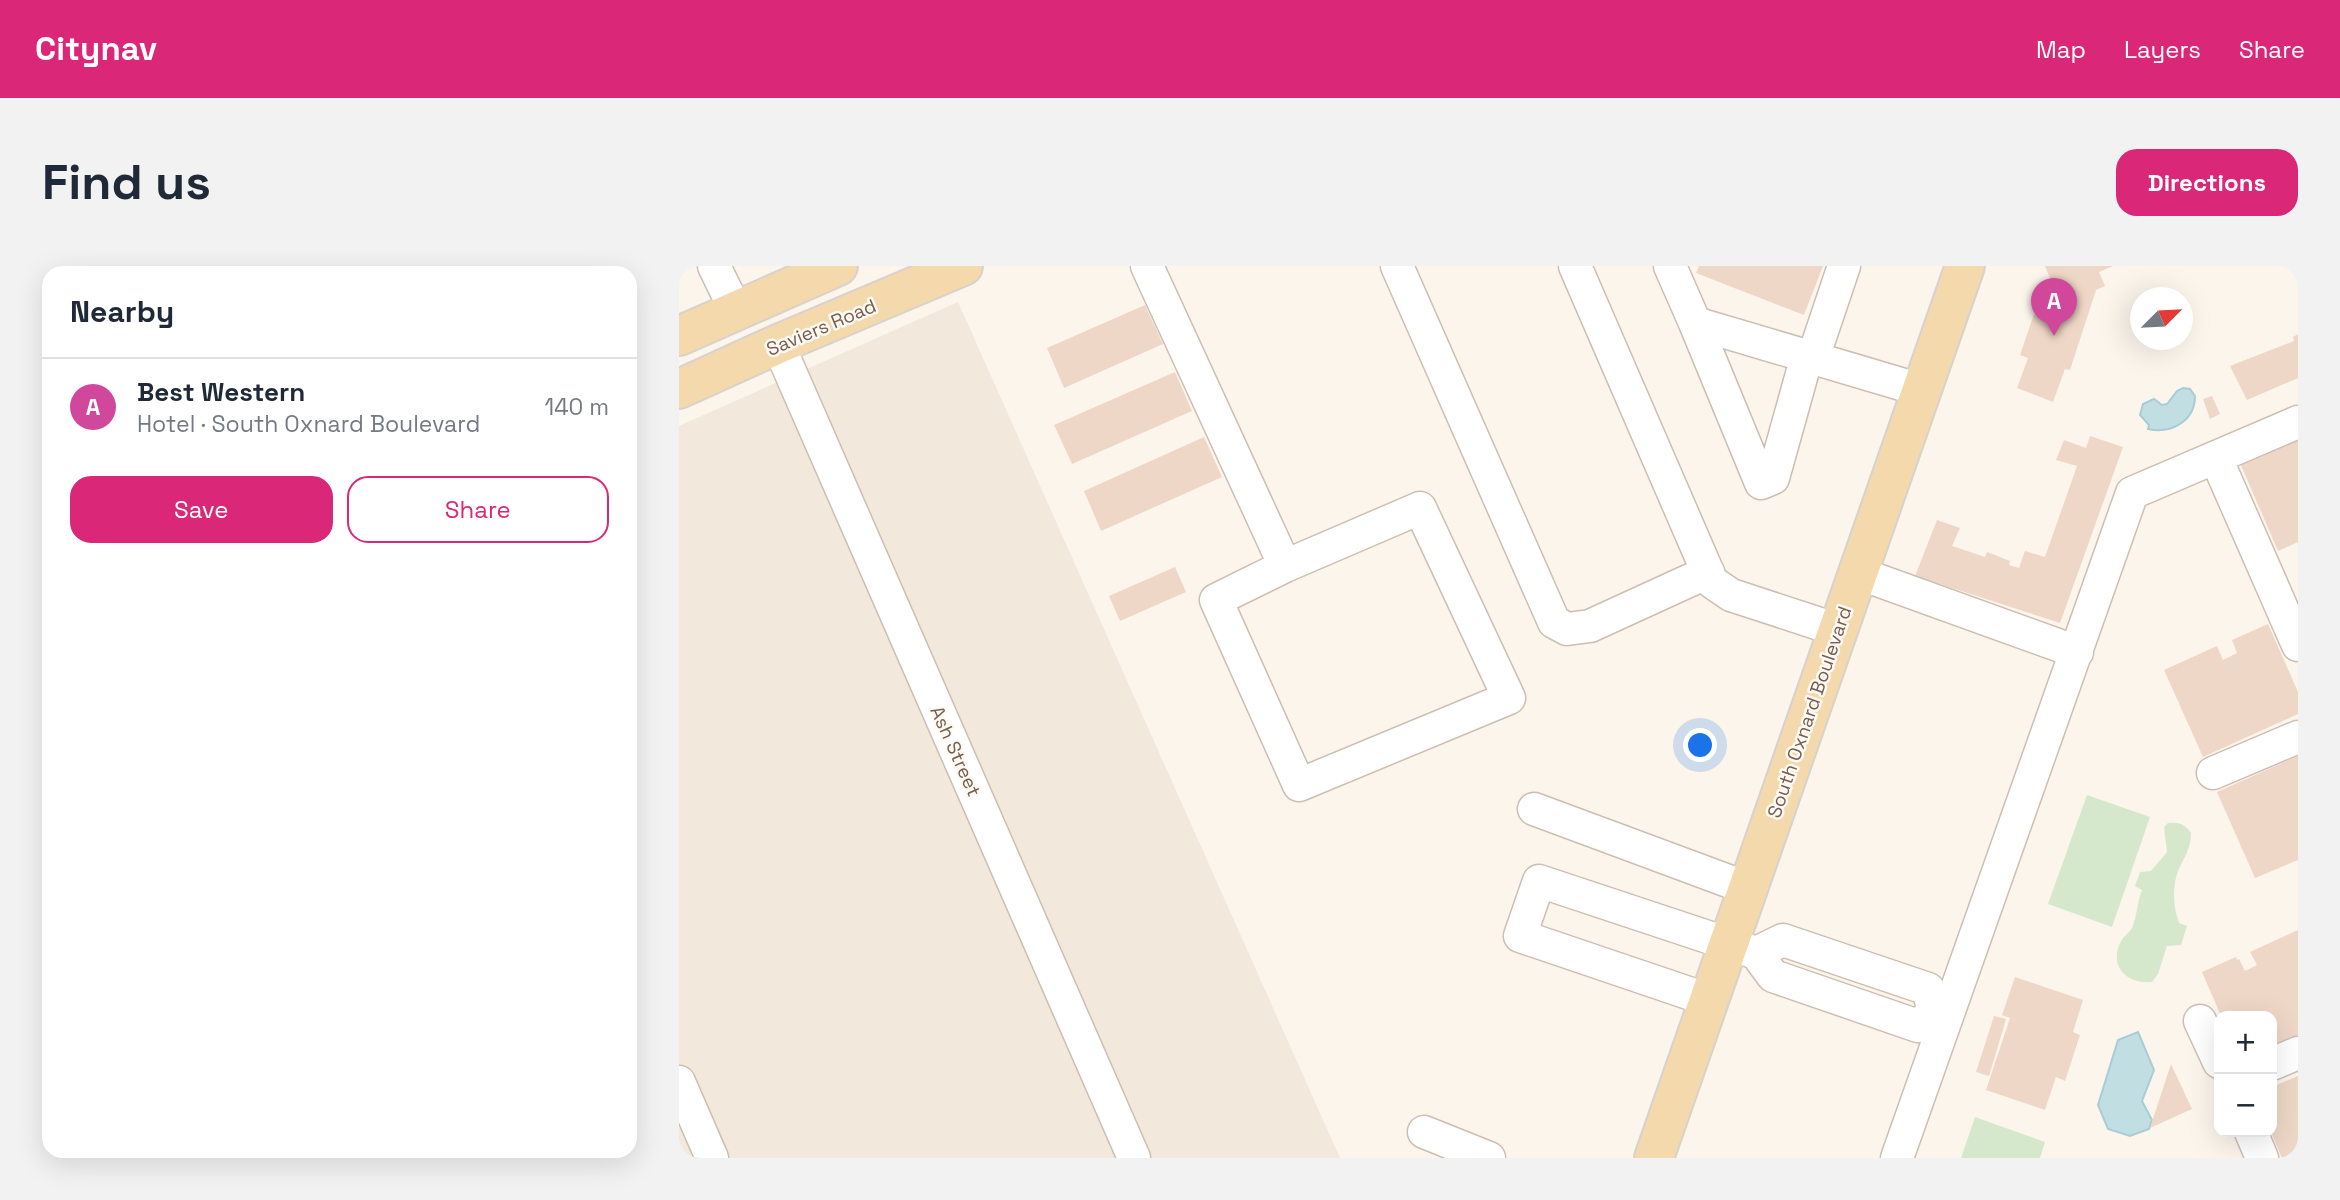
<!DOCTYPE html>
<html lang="en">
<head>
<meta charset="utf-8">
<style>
	:root { --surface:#fff; --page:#f2f2f3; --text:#1f2937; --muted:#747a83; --line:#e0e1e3; --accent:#db2777 }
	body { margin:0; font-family:"Space Grotesk",sans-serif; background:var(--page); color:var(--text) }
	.controls { position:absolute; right:21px; bottom:21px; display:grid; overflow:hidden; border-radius:14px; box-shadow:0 7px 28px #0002 }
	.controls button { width:63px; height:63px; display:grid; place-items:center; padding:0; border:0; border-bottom:2px solid var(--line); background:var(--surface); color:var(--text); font:35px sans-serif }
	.compass { position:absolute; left:1451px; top:21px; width:63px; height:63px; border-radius:50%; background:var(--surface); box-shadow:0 7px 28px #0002; rotate:66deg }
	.you { position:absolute; left:1022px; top:480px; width:24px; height:24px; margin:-18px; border:5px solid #fff; border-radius:50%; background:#1a73e8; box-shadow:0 0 0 10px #1a73e833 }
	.badge { display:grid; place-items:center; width:46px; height:46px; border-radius:50%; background:var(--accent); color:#fff; font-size:23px; font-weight:700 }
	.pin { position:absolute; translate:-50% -58px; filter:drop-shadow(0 2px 4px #0008) }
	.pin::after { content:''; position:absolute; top:37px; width:24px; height:21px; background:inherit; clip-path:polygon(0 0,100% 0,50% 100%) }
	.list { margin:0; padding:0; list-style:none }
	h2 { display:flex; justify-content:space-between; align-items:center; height:91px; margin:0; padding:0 28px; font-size:30px }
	h2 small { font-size:23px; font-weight:400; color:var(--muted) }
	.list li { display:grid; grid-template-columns:46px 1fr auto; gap:21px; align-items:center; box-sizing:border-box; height:98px; padding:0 28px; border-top:2px solid var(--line) }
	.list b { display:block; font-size:26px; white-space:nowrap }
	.list p { margin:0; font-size:23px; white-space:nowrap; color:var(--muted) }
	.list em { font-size:23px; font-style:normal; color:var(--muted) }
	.actions { display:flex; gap:14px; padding:21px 28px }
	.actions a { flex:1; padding:16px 0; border:2px solid var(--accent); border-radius:21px; text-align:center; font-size:24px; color:var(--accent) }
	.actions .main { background:var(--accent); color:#fff }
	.map { position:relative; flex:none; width:1619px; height:892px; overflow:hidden; border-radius:21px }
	header { display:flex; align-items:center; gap:42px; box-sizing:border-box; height:98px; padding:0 35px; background:var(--accent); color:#fff }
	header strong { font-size:33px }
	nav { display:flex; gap:38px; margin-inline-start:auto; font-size:24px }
	.intro { display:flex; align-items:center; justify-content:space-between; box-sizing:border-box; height:168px; padding:0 42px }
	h1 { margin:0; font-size:49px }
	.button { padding:18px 32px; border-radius:21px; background:var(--accent); color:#fff; font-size:24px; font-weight:700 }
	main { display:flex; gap:42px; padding:0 42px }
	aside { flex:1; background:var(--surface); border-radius:21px; box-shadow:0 7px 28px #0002 }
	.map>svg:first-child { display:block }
</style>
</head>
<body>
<header>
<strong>Citynav</strong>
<nav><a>Map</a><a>Layers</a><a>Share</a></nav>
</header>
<div class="intro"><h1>Find us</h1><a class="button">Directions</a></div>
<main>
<aside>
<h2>Nearby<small></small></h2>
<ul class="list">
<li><span class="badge" style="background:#d1479c">A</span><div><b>Best Western</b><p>Hotel · South Oxnard Boulevard</p></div><em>140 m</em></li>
</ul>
<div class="actions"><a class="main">Save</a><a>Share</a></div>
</aside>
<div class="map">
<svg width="1619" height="892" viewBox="0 0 1619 892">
	<rect width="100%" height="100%" fill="#fbf5ec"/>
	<path fill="#f2e8db" d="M279 36 661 892H0V160Z"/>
	<path fill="#d6e8cb" d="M1408 529 1471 551 1433 661 1369 638Z
		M1489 557C1500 556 1506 558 1512 567 1512 583 1505 591 1499 605 1493 622 1494 640 1500 657L1508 660 1502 679 1488 680 1479 708 1473 716C1448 718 1429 701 1442 675 1445 670 1450 667 1453 662 1458 651 1458 636 1463 624L1456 620 1461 606 1472 605 1488 586 1485 561Z
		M1296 851 1366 876 1361 892H1282Z"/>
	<path fill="#c1dee3" stroke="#a8cdd4" stroke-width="2" d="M1504 122 1511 123 1516 130C1516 156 1491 168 1469 163L1470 159 1461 149 1464 138 1475 133 1483 139 1488 138 1498 125Z
		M1459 766 1475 804 1463 835 1473 854 1470 863 1451 870 1429 863 1419 839 1439 774Z"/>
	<path fill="#eed7c6" d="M1020 0H1144L1125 49 1017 7Z
		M1366 0H1434L1420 6 1426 20 1417 24 1391 104 1386 103 1374 136 1338 122 1349 92 1341 89 1355 48 1361 51 1373 17Z
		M466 39 484 78 385 122 368 82Z
		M1619 68V112L1568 134 1551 100 1615 75 1614 71Z
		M496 106 513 145 393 198 375 159Z
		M1533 130 1541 148 1531 153 1524 133Z
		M1411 170 1444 181 1381 357 1236 310 1258 254 1281 262 1273 280 1306 291 1308 286 1331 295 1330 299 1340 302 1346 285 1366 291 1398 200 1377 194 1385 174 1407 182Z
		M525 171 543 211 422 265 405 225Z
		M1619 172V276L1599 285 1561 197Z
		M496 301 507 326 441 355 430 330Z
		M1589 358 1619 426V448L1524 491 1485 404 1538 380 1544 394 1558 387 1553 374Z
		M1619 490V594L1576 612 1538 526Z
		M1619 664V769L1593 781V750H1542L1523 706 1557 691 1558 694 1560 693 1566 705 1578 699 1571 686Z
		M1336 711 1404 734 1394 766 1401 769 1386 815 1377 811 1366 844 1307 824 1331 752 1323 749Z
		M1315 750 1327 753 1310 810 1297 806Z
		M1492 798 1513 843 1471 862Z
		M1619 810V892H1603L1592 866 1593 821Z"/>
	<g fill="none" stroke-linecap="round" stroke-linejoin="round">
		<defs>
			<path id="minor" d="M35 0 57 45
				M468 0 606 300 741 242 830 432 620 519 537 334 606 300
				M718 0 875 356 888 363 911 360 1029 306
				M896 0 1033 316 1052 329 1159 364
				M991 0 1016 57 1242 124
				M1016 57 1082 217 1094 212 1128 90
				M99 78 455 892
				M1134 92 1165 0
				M1537 192 1619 379
				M1179 307 1398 386
				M1534 507 1619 471
				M855 543 1068 622
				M1077 687 1104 674 1249 723 1255 746
				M1030 734 841 670 860 615 1077 687 1094 710 1239 760 1255 746
				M1521 755 1540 796
				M1593 798 1619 787
				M0 816 33 892
				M745 866 810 892
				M1572 866 1583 892
				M1218 892 1453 227 1619 156"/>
			<path id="major" d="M0 70 159 0
				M0 123 99 78 284 0
				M975 892 1286 0"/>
		</defs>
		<use href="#minor" stroke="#cdbeb2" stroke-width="35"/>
		<use href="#major" stroke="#d8d2ce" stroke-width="42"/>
		<use href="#minor" stroke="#fff" stroke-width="32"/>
		<use href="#major" stroke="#f3d9ab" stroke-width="38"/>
	</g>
	<g text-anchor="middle" stroke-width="5" stroke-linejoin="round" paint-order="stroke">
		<g font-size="19" fill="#745e50" stroke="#fef9f2">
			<text transform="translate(142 61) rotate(-23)" y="7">Saviers Road</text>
			<text transform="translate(1130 446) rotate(-71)" y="7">South Oxnard Boulevard</text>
			<text transform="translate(277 485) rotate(66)" y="7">Ash Street</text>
		</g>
	</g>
</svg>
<div class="controls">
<button>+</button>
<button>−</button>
</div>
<svg class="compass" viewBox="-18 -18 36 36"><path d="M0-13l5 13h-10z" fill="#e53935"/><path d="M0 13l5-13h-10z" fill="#747a83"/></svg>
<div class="you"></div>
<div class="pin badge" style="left:1375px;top:70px;background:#d1479c">A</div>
</div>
</main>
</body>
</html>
